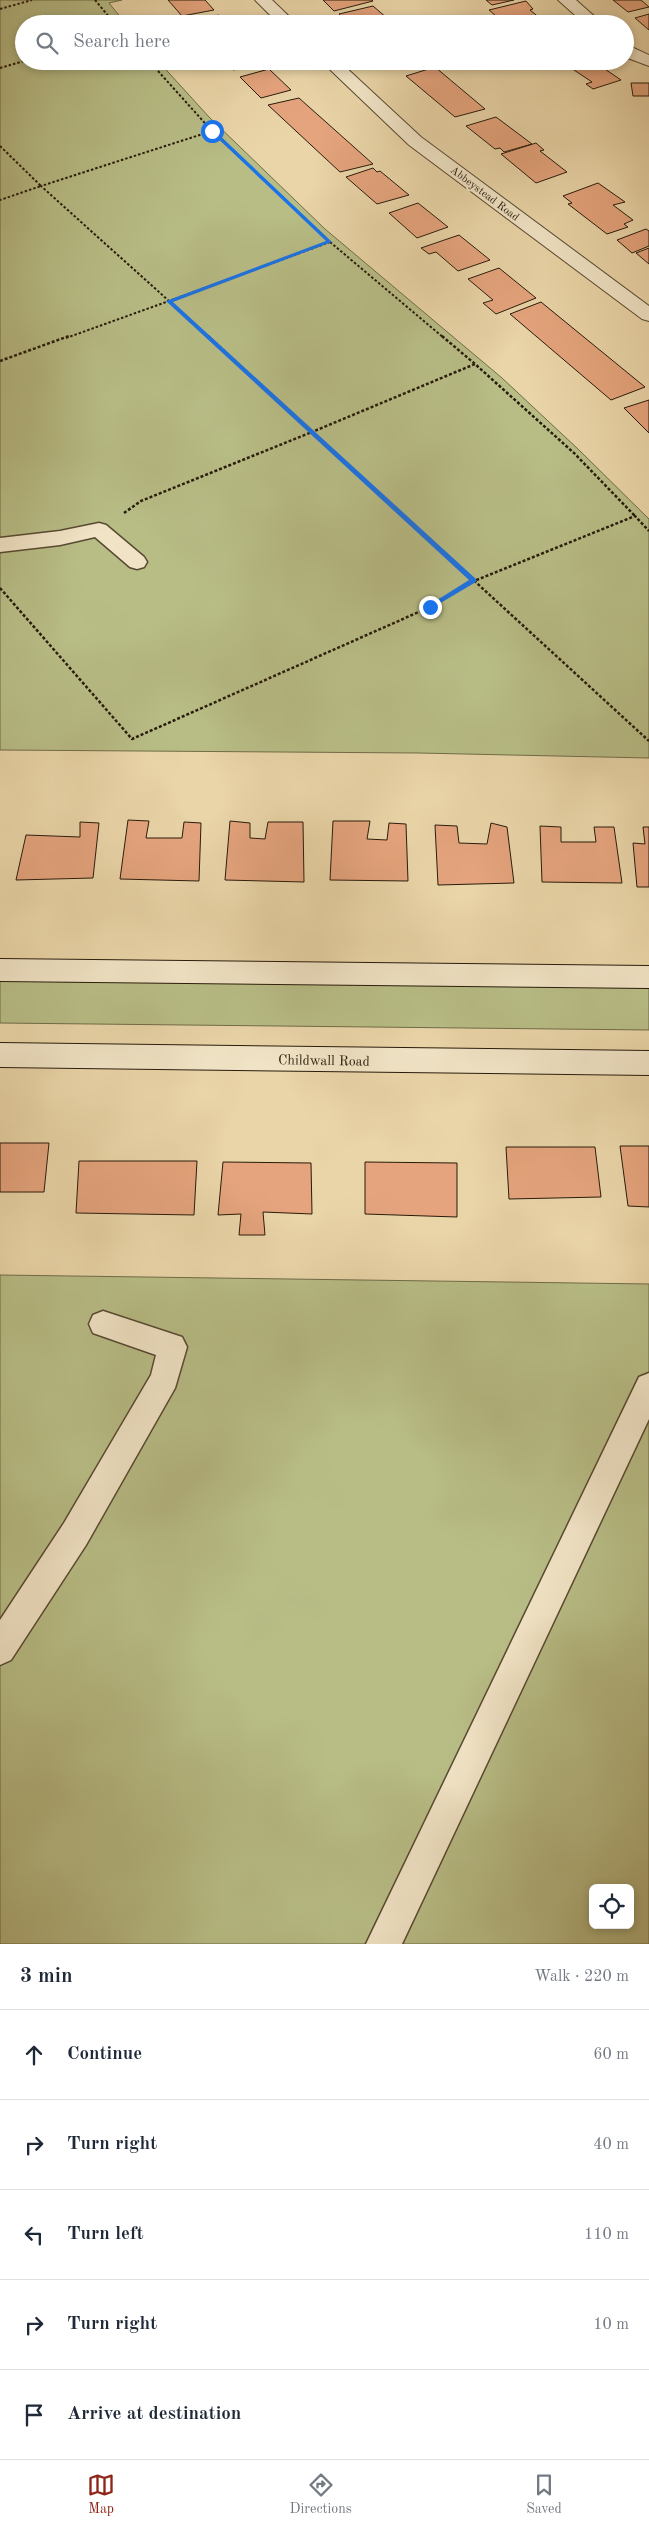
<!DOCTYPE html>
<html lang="en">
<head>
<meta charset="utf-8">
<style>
	:root { --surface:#fff; --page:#f6f6f7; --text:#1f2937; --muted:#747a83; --line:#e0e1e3; --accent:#8f2418 }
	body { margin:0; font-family:"Old Standard TT",serif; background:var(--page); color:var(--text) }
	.controls { position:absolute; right:15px; bottom:15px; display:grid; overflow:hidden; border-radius:8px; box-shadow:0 2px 8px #0003 }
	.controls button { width:45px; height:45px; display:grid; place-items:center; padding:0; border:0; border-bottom:1px solid var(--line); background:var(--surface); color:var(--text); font:25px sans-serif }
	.stop { position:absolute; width:15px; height:15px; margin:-11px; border:4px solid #1a73e8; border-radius:50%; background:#fff }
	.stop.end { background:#1a73e8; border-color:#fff; box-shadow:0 1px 5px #0008 }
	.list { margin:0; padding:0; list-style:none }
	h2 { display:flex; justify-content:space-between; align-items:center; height:65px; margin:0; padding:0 20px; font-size:21px }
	h2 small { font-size:16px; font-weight:400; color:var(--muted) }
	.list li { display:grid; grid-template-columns:32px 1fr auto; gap:15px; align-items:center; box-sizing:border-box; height:90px; padding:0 20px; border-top:1px solid var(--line) }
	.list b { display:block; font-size:19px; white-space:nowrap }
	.list em { font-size:16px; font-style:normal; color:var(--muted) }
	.icon { flex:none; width:28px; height:28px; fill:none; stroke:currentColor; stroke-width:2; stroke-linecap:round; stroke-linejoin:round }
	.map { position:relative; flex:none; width:649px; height:1944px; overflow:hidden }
	.search { position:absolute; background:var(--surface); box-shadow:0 2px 8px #0003; left:15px; right:15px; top:15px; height:55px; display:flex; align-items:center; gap:12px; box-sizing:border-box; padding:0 18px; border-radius:28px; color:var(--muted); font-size:19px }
	.sheet { height:515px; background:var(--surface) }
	nav { display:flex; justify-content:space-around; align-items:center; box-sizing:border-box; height:70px; border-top:1px solid var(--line); background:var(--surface); font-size:14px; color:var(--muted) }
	nav a { display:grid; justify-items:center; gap:2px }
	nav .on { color:var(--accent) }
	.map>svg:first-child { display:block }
</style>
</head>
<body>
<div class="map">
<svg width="649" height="1944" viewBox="0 0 649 1944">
	<rect width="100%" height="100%" fill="#ead5a8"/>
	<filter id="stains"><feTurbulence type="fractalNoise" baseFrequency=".004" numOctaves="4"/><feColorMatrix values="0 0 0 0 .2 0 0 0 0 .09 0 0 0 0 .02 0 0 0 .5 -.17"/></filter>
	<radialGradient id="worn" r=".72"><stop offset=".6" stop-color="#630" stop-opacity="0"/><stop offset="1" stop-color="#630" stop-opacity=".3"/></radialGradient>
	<path fill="#b8bd86" stroke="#706c48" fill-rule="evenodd" d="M0 0H122L109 3 126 24H24V61H158L209 117 325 229 502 378 578 449 649 519V758L419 753 0 750Z
		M0 981 649 987V1030L0 1023Z
		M0 1275 649 1284V1944H0ZM593 1888H630V1925H593Z"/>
	<path fill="#e5a47d" stroke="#281b0b" d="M168 0H205L214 10 182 16Z
		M323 0H372L373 1 334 11Z
		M486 0H514L492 5Z
		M613 0H641L649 7 628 12Z
		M526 1 533 9 530 10 547 24H520L516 20 504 23 489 10Z
		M373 6 388 19 380 20 384 24H350L339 14Z
		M649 14V30L635 18Z
		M219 15 226 24 188 22Z
		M224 61H262L264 63 233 70Z
		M391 61H416L398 67Z
		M581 61H593L621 80 593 89 586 84 592 82 568 66Z
		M435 67 485 109 455 117 406 76Z
		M269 69 291 90 261 98 240 77Z
		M631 83H649V96H633Z
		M299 98 373 164 340 172 268 105Z
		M496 117 532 144 504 152 500 148 495 149 466 126Z
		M536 143 544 150 540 151 567 172 536 183 501 154Z
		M373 168 377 172 380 171 409 195 377 204 346 177Z
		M598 183 625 202 613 205 633 220 624 224 628 227 607 234 568 204 572 203 563 196Z
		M418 203 448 227 417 238 389 213Z
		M646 229 649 231V246L632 253 617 240Z
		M459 235 490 260 458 271 436 252 429 254 421 248Z
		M649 248V264L636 253Z
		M499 268 536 298 496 314 483 303 493 300 468 279Z
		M541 302 645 387 611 400 510 314Z
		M649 400V433L624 408Z
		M128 820 149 821 146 838H182L184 822 201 823 199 881 120 879Z
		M230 821 250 823V838L265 839 268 822H303L304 882 225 880Z
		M333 821H370L367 839 387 840 389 823 406 824 408 881 330 880Z
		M80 822 99 823 93 878 16 880 26 835 80 837Z
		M491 823 507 827 514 883 438 885 435 825 457 826 459 843 487 844Z
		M540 826 561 827V842H596L594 827H614L622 883 542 882Z
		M643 827H649V887H637L633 843 645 844Z
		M0 1143H49L44 1192H0Z
		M620 1146H649V1207L628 1206Z
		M506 1147H595L601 1197 509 1199Z
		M79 1161H197L194 1215 76 1213Z
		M223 1162 311 1163 312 1214 263 1212 265 1235H239L241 1214 218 1215Z
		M365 1162 457 1163V1217L365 1214Z"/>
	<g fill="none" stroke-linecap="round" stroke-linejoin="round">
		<defs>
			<path id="service" d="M99 523 106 525 144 557 147 562 144 567 137 569 130 567 95 537 60 545 0 552V538L60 531Z
				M103 1311 182 1337 187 1347 175 1388 86 1545 11 1660 0 1665V1620L64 1523 151 1375 156 1355 93 1333 89 1324 93 1315Z
				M649 1373V1419L402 1944H366L639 1377Z"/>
			<path id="minor" d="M255 0H272L297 24H279Z
				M558 0H576L603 24H585Z
				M625 44 649 55V66L625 57Z
				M321 61H339L421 137 649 306V321L642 319 409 145Z"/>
			<path id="secondary" d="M0 959 649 966V988L0 981Z
				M0 1043 649 1051V1075L0 1067Z"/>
		</defs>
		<use href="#service" stroke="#584a32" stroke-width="3"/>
		<use href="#minor" stroke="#584a32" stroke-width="2"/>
		<use href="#secondary" stroke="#281b0b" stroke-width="2"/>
		<path stroke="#281b0b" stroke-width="2" stroke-dasharray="2.5 2" stroke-linecap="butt" d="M95 0 115 24
			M0 9 32 0
			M149 61 212 131
			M0 68 24 61
			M212 131 330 242 169 301 41 186Z
			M0 146 41 186 0 200
			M330 242 444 338
			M66 338 169 301 209 338"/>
		<path stroke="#281b0b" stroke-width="2.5" stroke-dasharray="3 2" stroke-linecap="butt" d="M208 336 312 432 475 364 574 453 635 516
			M442 336 475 364
			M0 361 69 336
			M124 513 141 501 312 432 649 741
			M0 588 132 739 430 607 474 581 635 516 649 531"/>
		<use href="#service" fill="#f1e4c6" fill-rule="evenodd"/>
		<use href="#minor" fill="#f1e4c6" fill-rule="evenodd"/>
		<use href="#secondary" fill="#f1e4c6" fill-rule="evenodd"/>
	</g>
	<path fill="#1a73e8" d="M214 130 332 242 173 302 476 579V582L432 608 426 607 469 580 166 301 326 241 210 131Z"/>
	<g text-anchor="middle" stroke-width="4.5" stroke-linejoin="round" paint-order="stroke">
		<g font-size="11" fill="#281b0b" stroke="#f1e4c6">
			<text transform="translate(485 193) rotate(37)" y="4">Abbeystead Road</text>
		</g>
		<g font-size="14" fill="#281b0b" stroke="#f1e4c6">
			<text transform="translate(324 1060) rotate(1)" y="5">Childwall Road</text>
		</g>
	</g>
	<rect width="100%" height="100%" filter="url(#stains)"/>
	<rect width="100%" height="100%" fill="url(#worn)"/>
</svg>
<div class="controls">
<button><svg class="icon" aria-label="locate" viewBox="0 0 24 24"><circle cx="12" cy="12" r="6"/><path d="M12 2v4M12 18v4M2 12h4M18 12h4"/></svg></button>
</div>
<div class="stop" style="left:212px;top:131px"></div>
<div class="stop end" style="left:430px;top:607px"></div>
<div class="search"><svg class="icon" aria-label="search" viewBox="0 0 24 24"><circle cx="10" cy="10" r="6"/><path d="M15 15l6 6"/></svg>Search here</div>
</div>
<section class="sheet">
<h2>3 min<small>Walk · 220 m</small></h2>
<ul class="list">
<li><svg class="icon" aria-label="ahead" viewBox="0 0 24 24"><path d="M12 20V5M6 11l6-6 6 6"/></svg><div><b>Continue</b></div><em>60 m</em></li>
<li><svg class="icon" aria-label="right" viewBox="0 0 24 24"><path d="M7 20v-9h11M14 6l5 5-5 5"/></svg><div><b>Turn right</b></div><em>40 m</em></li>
<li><svg class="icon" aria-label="left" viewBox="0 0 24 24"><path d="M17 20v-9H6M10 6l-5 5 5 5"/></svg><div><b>Turn left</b></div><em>110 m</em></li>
<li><svg class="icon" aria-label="right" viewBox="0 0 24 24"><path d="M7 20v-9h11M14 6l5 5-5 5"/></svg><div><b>Turn right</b></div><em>10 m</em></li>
<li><svg class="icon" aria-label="arrive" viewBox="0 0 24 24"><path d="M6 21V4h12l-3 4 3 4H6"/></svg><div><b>Arrive at destination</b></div></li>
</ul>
</section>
<nav>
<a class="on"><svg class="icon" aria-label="map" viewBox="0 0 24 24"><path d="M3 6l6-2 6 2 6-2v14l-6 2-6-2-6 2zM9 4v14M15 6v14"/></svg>Map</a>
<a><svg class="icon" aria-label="directions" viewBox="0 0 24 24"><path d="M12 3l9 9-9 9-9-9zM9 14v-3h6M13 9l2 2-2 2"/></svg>Directions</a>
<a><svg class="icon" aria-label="saved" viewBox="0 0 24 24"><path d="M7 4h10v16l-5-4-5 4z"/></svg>Saved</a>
</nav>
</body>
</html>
